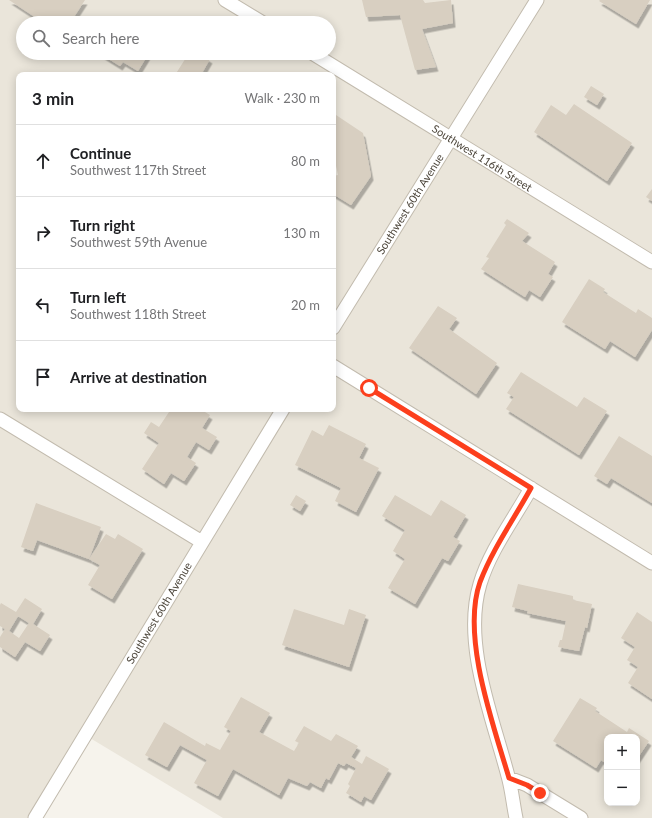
<!DOCTYPE html>
<html lang="en">
<head>
<meta charset="utf-8">
<style>
	:root { --surface:#fff; --page:#f2f2f2; --text:#202124; --muted:#757577; --line:#e0e0e0 }
	body { margin:0; font-family:Lato,sans-serif; background:var(--page); color:var(--text) }
	.controls { position:absolute; right:12px; bottom:12px; display:grid; overflow:hidden; border-radius:8px; box-shadow:0 2px 10px #0003 }
	.controls button { width:36px; height:36px; display:grid; place-items:center; padding:0; border:0; border-bottom:1px solid var(--line); background:var(--surface); color:var(--text); font:20px sans-serif }
	.stop { position:absolute; width:12px; height:12px; margin:-9px; border:3px solid #fc3f1d; border-radius:50%; background:#fff }
	.stop.end { background:#fc3f1d; border-color:#fff; box-shadow:0 1px 4px #0008 }
	.list { margin:0; padding:0; list-style:none }
	h2 { display:flex; justify-content:space-between; align-items:center; height:52px; margin:0; padding:0 16px; font-size:17px }
	h2 small { font-size:13px; font-weight:400; color:var(--muted) }
	.list li { display:grid; grid-template-columns:26px 1fr auto; gap:12px; align-items:center; box-sizing:border-box; height:72px; padding:0 16px; border-top:1px solid var(--line) }
	.list b { display:block; font-size:15px; white-space:nowrap }
	.list p { margin:0; font-size:13px; white-space:nowrap; color:var(--muted) }
	.list em { font-size:13px; font-style:normal; color:var(--muted) }
	.icon { flex:none; width:22px; height:22px; fill:none; stroke:currentColor; stroke-width:2; stroke-linecap:round; stroke-linejoin:round }
	.map { position:relative; flex:none; width:652px; height:818px; overflow:hidden }
	.search { position:absolute; background:var(--surface); box-shadow:0 2px 10px #0003; left:16px; top:16px; width:320px; height:44px; display:flex; align-items:center; gap:10px; box-sizing:border-box; padding:0 14px; border-radius:22px; color:var(--muted); font-size:15px }
	.panel { position:absolute; background:var(--surface); box-shadow:0 2px 10px #0003; left:16px; top:72px; width:320px; height:340px; border-radius:8px }
	.map>svg:first-child { display:block }
</style>
</head>
<body>
<div class="map">
<svg width="652" height="818" viewBox="0 0 652 818">
	<defs>
		<filter id="shadow"><feDropShadow dx="2.5" dy="4.5" stdDeviation="0" flood-color="#0004"/></filter>
	</defs>
	<rect width="100%" height="100%" fill="#f6f3ec"/>
	<path fill="#eae5da" fill-rule="evenodd" d="M0 0H652V818H223L80 732 29 818H0ZM23 23H329V53H23ZM19 75H333V409H19ZM607 737H637V803H607Z"/>
	<path fill="#d8cfc1" fill-rule="evenodd" filter="url(#shadow)" d="M9 0H85L70 23H44Z
		M362 0H423L425 3 451 0 453 23 422 29 436 67 415 70 400 15 366 17Z
		M600 0H650L636 24 599 1Z
		M109 17 118 23H106Z
		M99 53H149L138 71 123 62 120 66Z
		M189 53H200L210 59 202 73 206 75H175Z
		M591 86 604 94 597 105 584 97Z
		M574 104 632 143 607 181 534 132 551 105 566 115Z
		M333 113 363 133 371 176 351 205 333 194V176L338 175 333 152Z
		M652 189V201L646 197Z
		M507 219 529 233 522 241 555 262 548 274 553 277 540 297 529 290 525 297 481 269 489 258 486 257 506 225 504 223Z
		M589 279 605 289 603 292 636 313 638 309 652 318V330L635 357 610 341 605 349 562 322Z
		M438 306 457 318 449 329 497 363 476 394 409 348Z
		M521 372 577 407 584 397 607 411 579 455 506 409 514 397 507 393Z
		M171 409H200L210 415 202 428 217 437 209 450 196 442 187 457 196 463 184 481 171 473 164 484 142 469 159 443 144 433 151 422 159 427Z
		M329 425 366 444 359 458 379 468 356 512 335 501 341 488 295 465 312 430 323 436Z
		M619 436 652 456V503L611 478 607 484 594 476Z
		M296 495 306 501 300 511 290 505Z
		M395 495 431 516 441 500 466 515 453 537 460 541 448 561 442 558 415 604 388 588 405 559 393 551 405 530 382 516Z
		M36 503 101 527 89 559 37 540 33 551 21 547Z
		M106 534 115 539 118 534 143 549 112 599 88 585 100 565 89 559Z
		M518 584 573 596V600L592 604 587 628 585 627 579 651 558 647 560 640H562L566 621 527 613 528 611 512 607Z
		M25 598 42 609 33 624 50 635 40 651 25 642 15 657 0 647V637L5 629 0 626V605L1 603 16 612ZM18 616 29 623 19 638 9 631Z
		M294 609 344 625 349 609 366 615 349 667 282 645Z
		M637 612 652 622V699L628 683 638 667 627 660 635 647 621 638Z
		M241 697 270 713 259 732 294 751 299 743 295 741 304 726 331 741 336 734 358 746 351 757 362 764 366 756 389 769 371 800 364 796 361 802 346 793 350 786 348 784 356 768 346 763 344 766 338 763 329 780 326 778 321 788 310 782 307 786 288 778 279 795 233 769 218 796 194 783 207 760 180 745 167 767 145 755 164 722 205 746 206 743 220 750 231 731 224 727Z
		M580 698 597 708 595 711 627 732 629 728 649 741 637 759V737H607V764L601 760 596 768 553 741Z"/>
	<g fill="none" stroke-linecap="round" stroke-linejoin="round">
		<defs>
			<path id="minor" d="M225 0 263 23
				M312 53 652 262
				M333 328 537 0
				M333 366 652 563
				M0 419 202 542
				M509 778 527 785 581 818
				M35 818 283 409
				M516 818C513 804 512 790 508 776 493 718 462 644 480 584 490 550 514 519 531 488"/>
		</defs>
		<use href="#minor" stroke="#c2bbae" stroke-width="15"/>
		<use href="#minor" stroke="#fff" stroke-width="13"/>
	</g>
	<g fill="none" stroke-linecap="round" stroke-linejoin="round">
		<path stroke="#fc3f1d" stroke-width="5" d="M369 388 531 488C514 519 493 548 480 582 461 636 493 724 509 778L527 785 540 793"/>
	</g>
	<g text-anchor="middle" stroke-width="3" stroke-linejoin="round" paint-order="stroke">
		<g font-size="11" fill="#4b4439" stroke="#fff">
			<text transform="translate(482 158) rotate(32)" y="4">Southwest 116th Street</text>
			<text transform="translate(410 204) rotate(-58)" y="4">Southwest 60th Avenue</text>
			<text transform="translate(159 613) rotate(-59)" y="4">Southwest 60th Avenue</text>
		</g>
	</g>
</svg>
<div class="controls">
<button>+</button>
<button>−</button>
</div>
<div class="stop" style="left:369px;top:388px"></div>
<div class="stop end" style="left:540px;top:793px"></div>
<div class="search"><svg class="icon" aria-label="search" viewBox="0 0 24 24"><circle cx="10" cy="10" r="6"/><path d="M15 15l6 6"/></svg>Search here</div>
<section class="panel">
<h2>3 min<small>Walk · 230 m</small></h2>
<ul class="list">
<li><svg class="icon" aria-label="ahead" viewBox="0 0 24 24"><path d="M12 20V5M6 11l6-6 6 6"/></svg><div><b>Continue</b><p>Southwest 117th Street</p></div><em>80 m</em></li>
<li><svg class="icon" aria-label="right" viewBox="0 0 24 24"><path d="M7 20v-9h11M14 6l5 5-5 5"/></svg><div><b>Turn right</b><p>Southwest 59th Avenue</p></div><em>130 m</em></li>
<li><svg class="icon" aria-label="left" viewBox="0 0 24 24"><path d="M17 20v-9H6M10 6l-5 5 5 5"/></svg><div><b>Turn left</b><p>Southwest 118th Street</p></div><em>20 m</em></li>
<li><svg class="icon" aria-label="arrive" viewBox="0 0 24 24"><path d="M6 21V4h12l-3 4 3 4H6"/></svg><div><b>Arrive at destination</b></div></li>
</ul>
</section>
</div>
</body>
</html>
